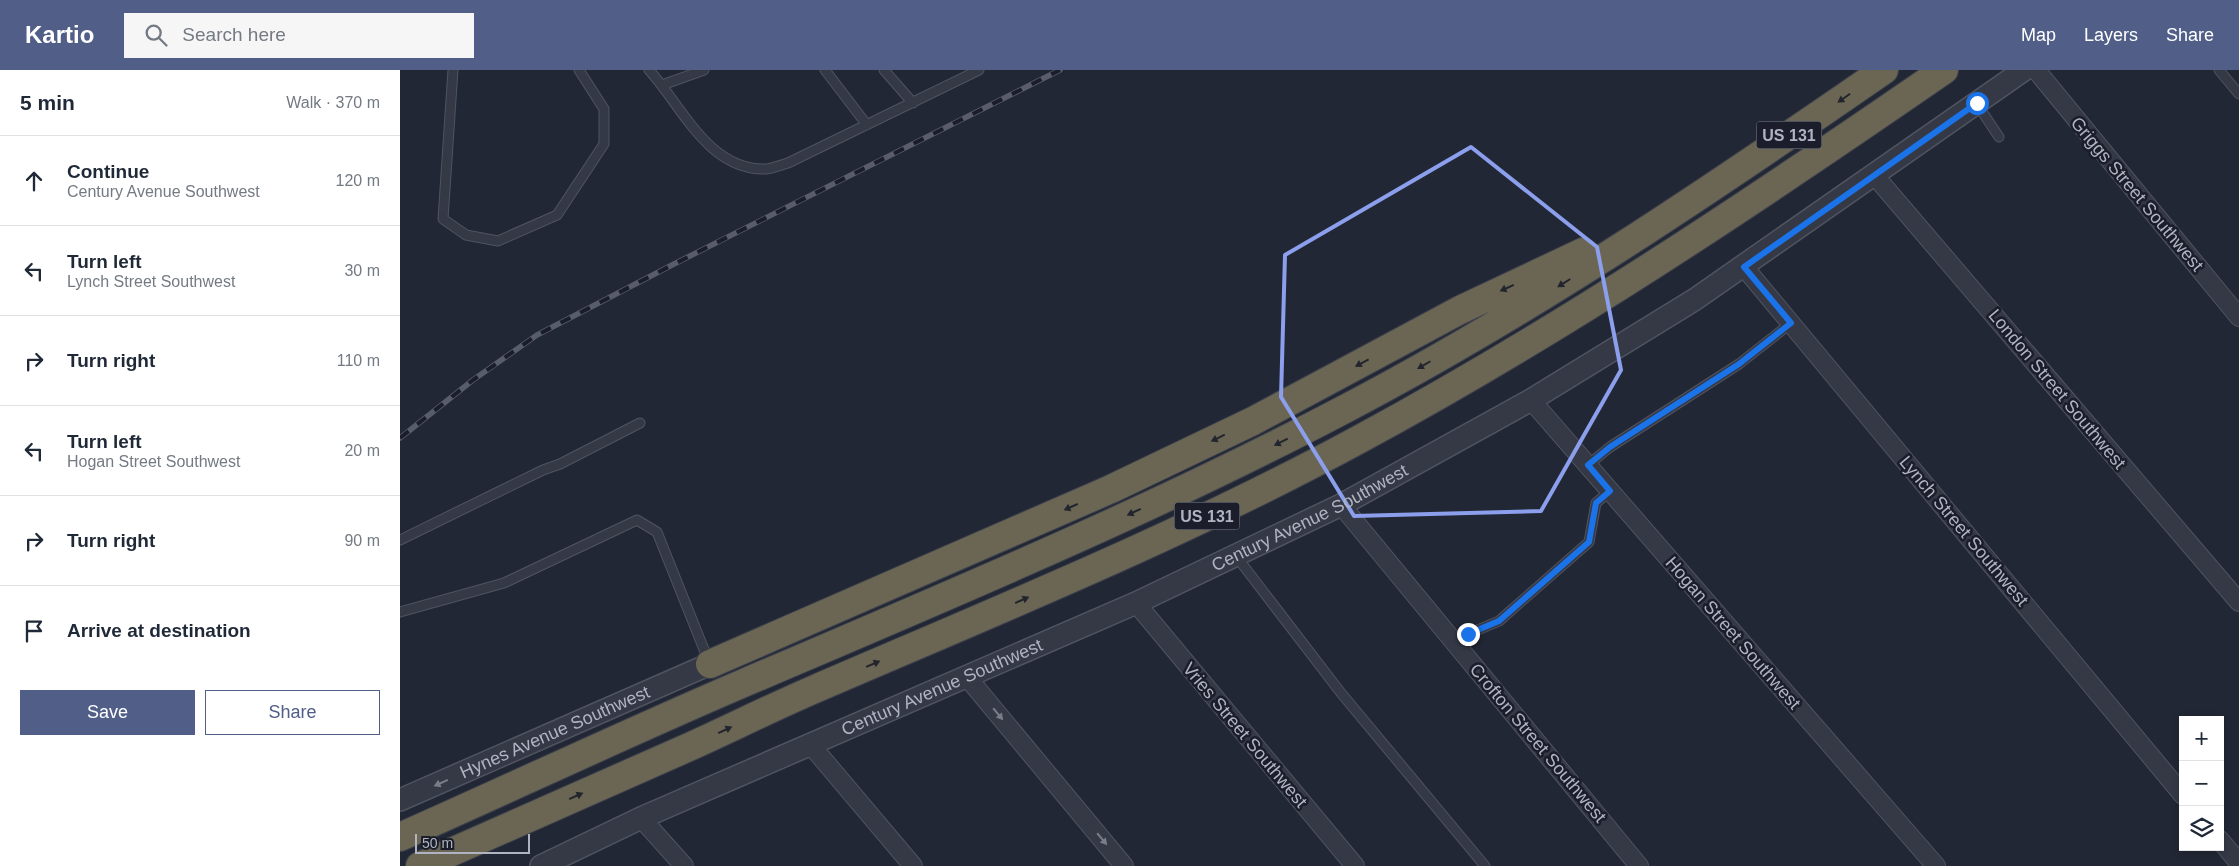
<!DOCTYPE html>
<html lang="en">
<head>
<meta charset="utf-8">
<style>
	:root { --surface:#fff; --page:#f6f6f7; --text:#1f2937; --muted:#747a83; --line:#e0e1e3; --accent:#505e88 }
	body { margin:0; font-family:Helvetica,sans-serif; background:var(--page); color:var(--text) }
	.controls { position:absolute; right:15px; bottom:15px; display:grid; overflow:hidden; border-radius:0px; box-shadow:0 2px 8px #0003 }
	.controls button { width:45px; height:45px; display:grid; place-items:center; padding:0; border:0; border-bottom:1px solid var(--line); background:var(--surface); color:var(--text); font:25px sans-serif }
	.scale { position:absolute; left:15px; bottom:12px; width:115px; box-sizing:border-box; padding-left:5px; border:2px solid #b0b4c2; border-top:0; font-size:14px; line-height:18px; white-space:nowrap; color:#b0b4c2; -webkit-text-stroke:4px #1b1e2a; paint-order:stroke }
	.stop { position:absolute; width:15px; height:15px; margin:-11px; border:4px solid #1a73e8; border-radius:50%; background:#fff }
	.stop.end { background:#1a73e8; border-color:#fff; box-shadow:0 1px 5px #0008 }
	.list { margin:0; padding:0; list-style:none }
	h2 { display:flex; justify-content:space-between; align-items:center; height:65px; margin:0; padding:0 20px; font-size:21px }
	h2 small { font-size:16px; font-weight:400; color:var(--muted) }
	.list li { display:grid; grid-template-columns:32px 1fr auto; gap:15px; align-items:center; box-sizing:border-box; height:90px; padding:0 20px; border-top:1px solid var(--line) }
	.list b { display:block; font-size:19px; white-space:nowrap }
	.list p { margin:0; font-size:16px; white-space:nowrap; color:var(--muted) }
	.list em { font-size:16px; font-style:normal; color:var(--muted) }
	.actions { display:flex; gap:10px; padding:15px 20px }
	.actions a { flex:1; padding:11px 0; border:1px solid var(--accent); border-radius:0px; text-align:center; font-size:18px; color:var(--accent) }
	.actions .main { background:var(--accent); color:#fff }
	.icon { flex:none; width:28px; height:28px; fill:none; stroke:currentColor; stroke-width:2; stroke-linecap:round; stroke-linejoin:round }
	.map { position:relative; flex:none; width:1839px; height:796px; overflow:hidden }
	header { display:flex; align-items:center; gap:30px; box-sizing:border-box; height:70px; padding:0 25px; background:var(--accent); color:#fff }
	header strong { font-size:24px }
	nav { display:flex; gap:28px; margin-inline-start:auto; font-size:18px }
	.search { width:350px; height:45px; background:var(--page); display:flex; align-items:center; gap:12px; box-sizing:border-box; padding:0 18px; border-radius:0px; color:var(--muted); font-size:19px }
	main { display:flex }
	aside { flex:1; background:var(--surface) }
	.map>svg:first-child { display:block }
</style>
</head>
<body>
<header>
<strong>Kartio</strong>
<div class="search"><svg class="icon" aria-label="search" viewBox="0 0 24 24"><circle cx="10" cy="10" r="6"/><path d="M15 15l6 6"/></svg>Search here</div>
<nav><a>Map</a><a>Layers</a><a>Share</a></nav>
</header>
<main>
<aside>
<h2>5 min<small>Walk · 370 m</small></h2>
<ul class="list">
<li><svg class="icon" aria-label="ahead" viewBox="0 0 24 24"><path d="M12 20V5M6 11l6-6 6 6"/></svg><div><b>Continue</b><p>Century Avenue Southwest</p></div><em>120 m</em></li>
<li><svg class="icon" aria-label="left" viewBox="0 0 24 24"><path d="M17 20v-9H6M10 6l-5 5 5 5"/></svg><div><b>Turn left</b><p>Lynch Street Southwest</p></div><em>30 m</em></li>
<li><svg class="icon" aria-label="right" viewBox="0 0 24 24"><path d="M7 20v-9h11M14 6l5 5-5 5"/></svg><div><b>Turn right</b></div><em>110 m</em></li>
<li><svg class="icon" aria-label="left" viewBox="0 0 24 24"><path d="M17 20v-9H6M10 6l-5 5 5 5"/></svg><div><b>Turn left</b><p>Hogan Street Southwest</p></div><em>20 m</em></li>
<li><svg class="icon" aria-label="right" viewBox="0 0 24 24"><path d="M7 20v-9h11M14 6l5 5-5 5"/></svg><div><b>Turn right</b></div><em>90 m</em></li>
<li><svg class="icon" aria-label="arrive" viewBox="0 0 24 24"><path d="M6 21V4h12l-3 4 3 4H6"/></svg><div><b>Arrive at destination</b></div></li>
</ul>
<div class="actions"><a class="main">Save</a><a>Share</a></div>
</aside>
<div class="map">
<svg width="1839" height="796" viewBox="0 0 1839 796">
	<rect width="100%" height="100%" fill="#222735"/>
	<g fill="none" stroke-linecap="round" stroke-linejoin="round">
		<defs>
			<path id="service" d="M53 0 43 149 66 165 98 171 157 145 204 74V39L179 0
				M249 0C282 36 308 100 365 99 372 99 381 95 388 93L579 0
				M425 0 467 55
				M484 0 513 33
				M1819 0 1839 24
				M262 15 304 0
				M1577 34 1599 67
				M1188 395 1210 377 1339 294 1391 253
				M0 470 143 400 160 394 240 353
				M836 486 941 623 1085 796
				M0 542 104 513 237 450 257 462 309 592
				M1056 574 1068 564 1099 551 1189 472 1196 433 1210 421"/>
			<path id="minor" d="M1636 0 1839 247
				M1475 106 1839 532
				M1344 197 1783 725
				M1131 330 1536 796
				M941 435 1239 796
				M736 533 955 796
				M567 607 724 796
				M410 674 513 796
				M241 748 284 796
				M1820 770 1839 793"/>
			<g id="tertiary">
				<path id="s1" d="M0 730 310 594"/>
				<path id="s2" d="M141 796 241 748 736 533 941 435 1131 330 1294 230 1624 0"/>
			</g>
			<path id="motorway" d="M310 594 711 419 853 351 1060 240 1183 182
				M0 767C115 716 229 662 346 612 547 526 749 442 943 340 1132 241 1309 121 1484 0
				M20 796C110 756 200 717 289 677 331 658 373 637 415 619 598 540 783 465 958 370 1162 260 1354 131 1544 0"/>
		</defs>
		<use href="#service" stroke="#505460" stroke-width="11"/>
		<use href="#minor" stroke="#505460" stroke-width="20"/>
		<use href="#tertiary" stroke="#505460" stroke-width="24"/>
		<use href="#motorway" stroke="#3d414d" stroke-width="30"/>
		<use href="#service" stroke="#353946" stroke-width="9"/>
		<use href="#minor" stroke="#353946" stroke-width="18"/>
		<use href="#tertiary" stroke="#353946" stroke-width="21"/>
		<use href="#motorway" stroke="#6b6653" stroke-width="28"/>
		<defs>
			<path id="rail" d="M0 368 73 310 137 265 274 194 660 0"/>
		</defs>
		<use href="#rail" stroke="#585c6c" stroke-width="5.5"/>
		<use href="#rail" stroke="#1b1e2a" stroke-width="4" stroke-dasharray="11" stroke-linecap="butt"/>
	</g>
	<defs><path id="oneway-solid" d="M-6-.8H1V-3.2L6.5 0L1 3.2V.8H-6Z" transform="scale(1.25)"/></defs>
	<g fill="#23252e">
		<use href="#oneway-solid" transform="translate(1444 28) rotate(145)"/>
		<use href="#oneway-solid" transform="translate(1164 213) rotate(148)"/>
		<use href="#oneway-solid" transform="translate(1107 218) rotate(156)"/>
		<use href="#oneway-solid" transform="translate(962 293) rotate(152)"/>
		<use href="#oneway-solid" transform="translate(1024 295) rotate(150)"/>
		<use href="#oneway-solid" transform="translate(818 368) rotate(154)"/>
		<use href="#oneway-solid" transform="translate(881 372) rotate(153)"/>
		<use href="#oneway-solid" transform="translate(671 437) rotate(156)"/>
		<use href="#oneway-solid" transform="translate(734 442) rotate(155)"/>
		<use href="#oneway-solid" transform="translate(622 530) rotate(-24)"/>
		<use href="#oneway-solid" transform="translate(473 594) rotate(-23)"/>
		<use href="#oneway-solid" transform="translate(325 660) rotate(-25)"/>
		<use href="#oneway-solid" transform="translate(176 726) rotate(-24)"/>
	</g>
	<g fill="#797d8a">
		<use href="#oneway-solid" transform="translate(598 644) rotate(50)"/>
		<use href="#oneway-solid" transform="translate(41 713) rotate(156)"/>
		<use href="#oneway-solid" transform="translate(702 769) rotate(50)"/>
	</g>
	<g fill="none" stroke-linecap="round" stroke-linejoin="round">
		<path stroke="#1a73e8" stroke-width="6" d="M1068 564 1099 551 1189 472 1196 433 1210 421 1188 395 1210 377 1339 294 1391 253 1344 197 1577 33"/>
	</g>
	<path fill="none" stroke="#8b9fec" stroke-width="4" stroke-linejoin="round" d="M1071 77 1197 177 1221 300 1141 441 954 446 881 327 885 185Z"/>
	<g text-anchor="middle" stroke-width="5" stroke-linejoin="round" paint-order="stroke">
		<g fill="#1b1e2a" stroke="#838794" stroke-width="1">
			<rect x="1356.5" y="51.5" width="65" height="27" rx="4"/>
			<rect x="774.5" y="432.5" width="65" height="27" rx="4"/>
		</g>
		<g font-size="16" font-weight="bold" fill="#b0b4c2">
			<text x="1389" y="71">US 131</text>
			<text x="807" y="452">US 131</text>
		</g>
		<g font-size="18" fill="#b0b4c2" stroke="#1b1e2a">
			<text transform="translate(1737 124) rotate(50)" y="6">Griggs Street Southwest</text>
			<text transform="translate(1657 319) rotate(50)" y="6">London Street Southwest</text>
			<text dy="6" stroke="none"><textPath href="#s2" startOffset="844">Century Avenue Southwest</textPath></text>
			<text transform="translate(1564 461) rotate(50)" y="6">Lynch Street Southwest</text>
			<text transform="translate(1333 563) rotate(49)" y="6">Hogan Street Southwest</text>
			<text dy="6" stroke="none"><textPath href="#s2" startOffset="439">Century Avenue Southwest</textPath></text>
			<text dy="6" stroke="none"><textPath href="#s1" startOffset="169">Hynes Avenue Southwest</textPath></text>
			<text transform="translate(845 665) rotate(50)" y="6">Vries Street Southwest</text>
			<text transform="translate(1138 673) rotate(50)" y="6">Crofton Street Southwest</text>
		</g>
	</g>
</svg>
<div class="controls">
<button>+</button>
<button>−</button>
<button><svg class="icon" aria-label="layers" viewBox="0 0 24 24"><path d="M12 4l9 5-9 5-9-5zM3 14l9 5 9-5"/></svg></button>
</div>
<div class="scale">50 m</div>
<div class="stop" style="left:1577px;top:33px"></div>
<div class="stop end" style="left:1068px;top:564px"></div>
</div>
</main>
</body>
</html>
